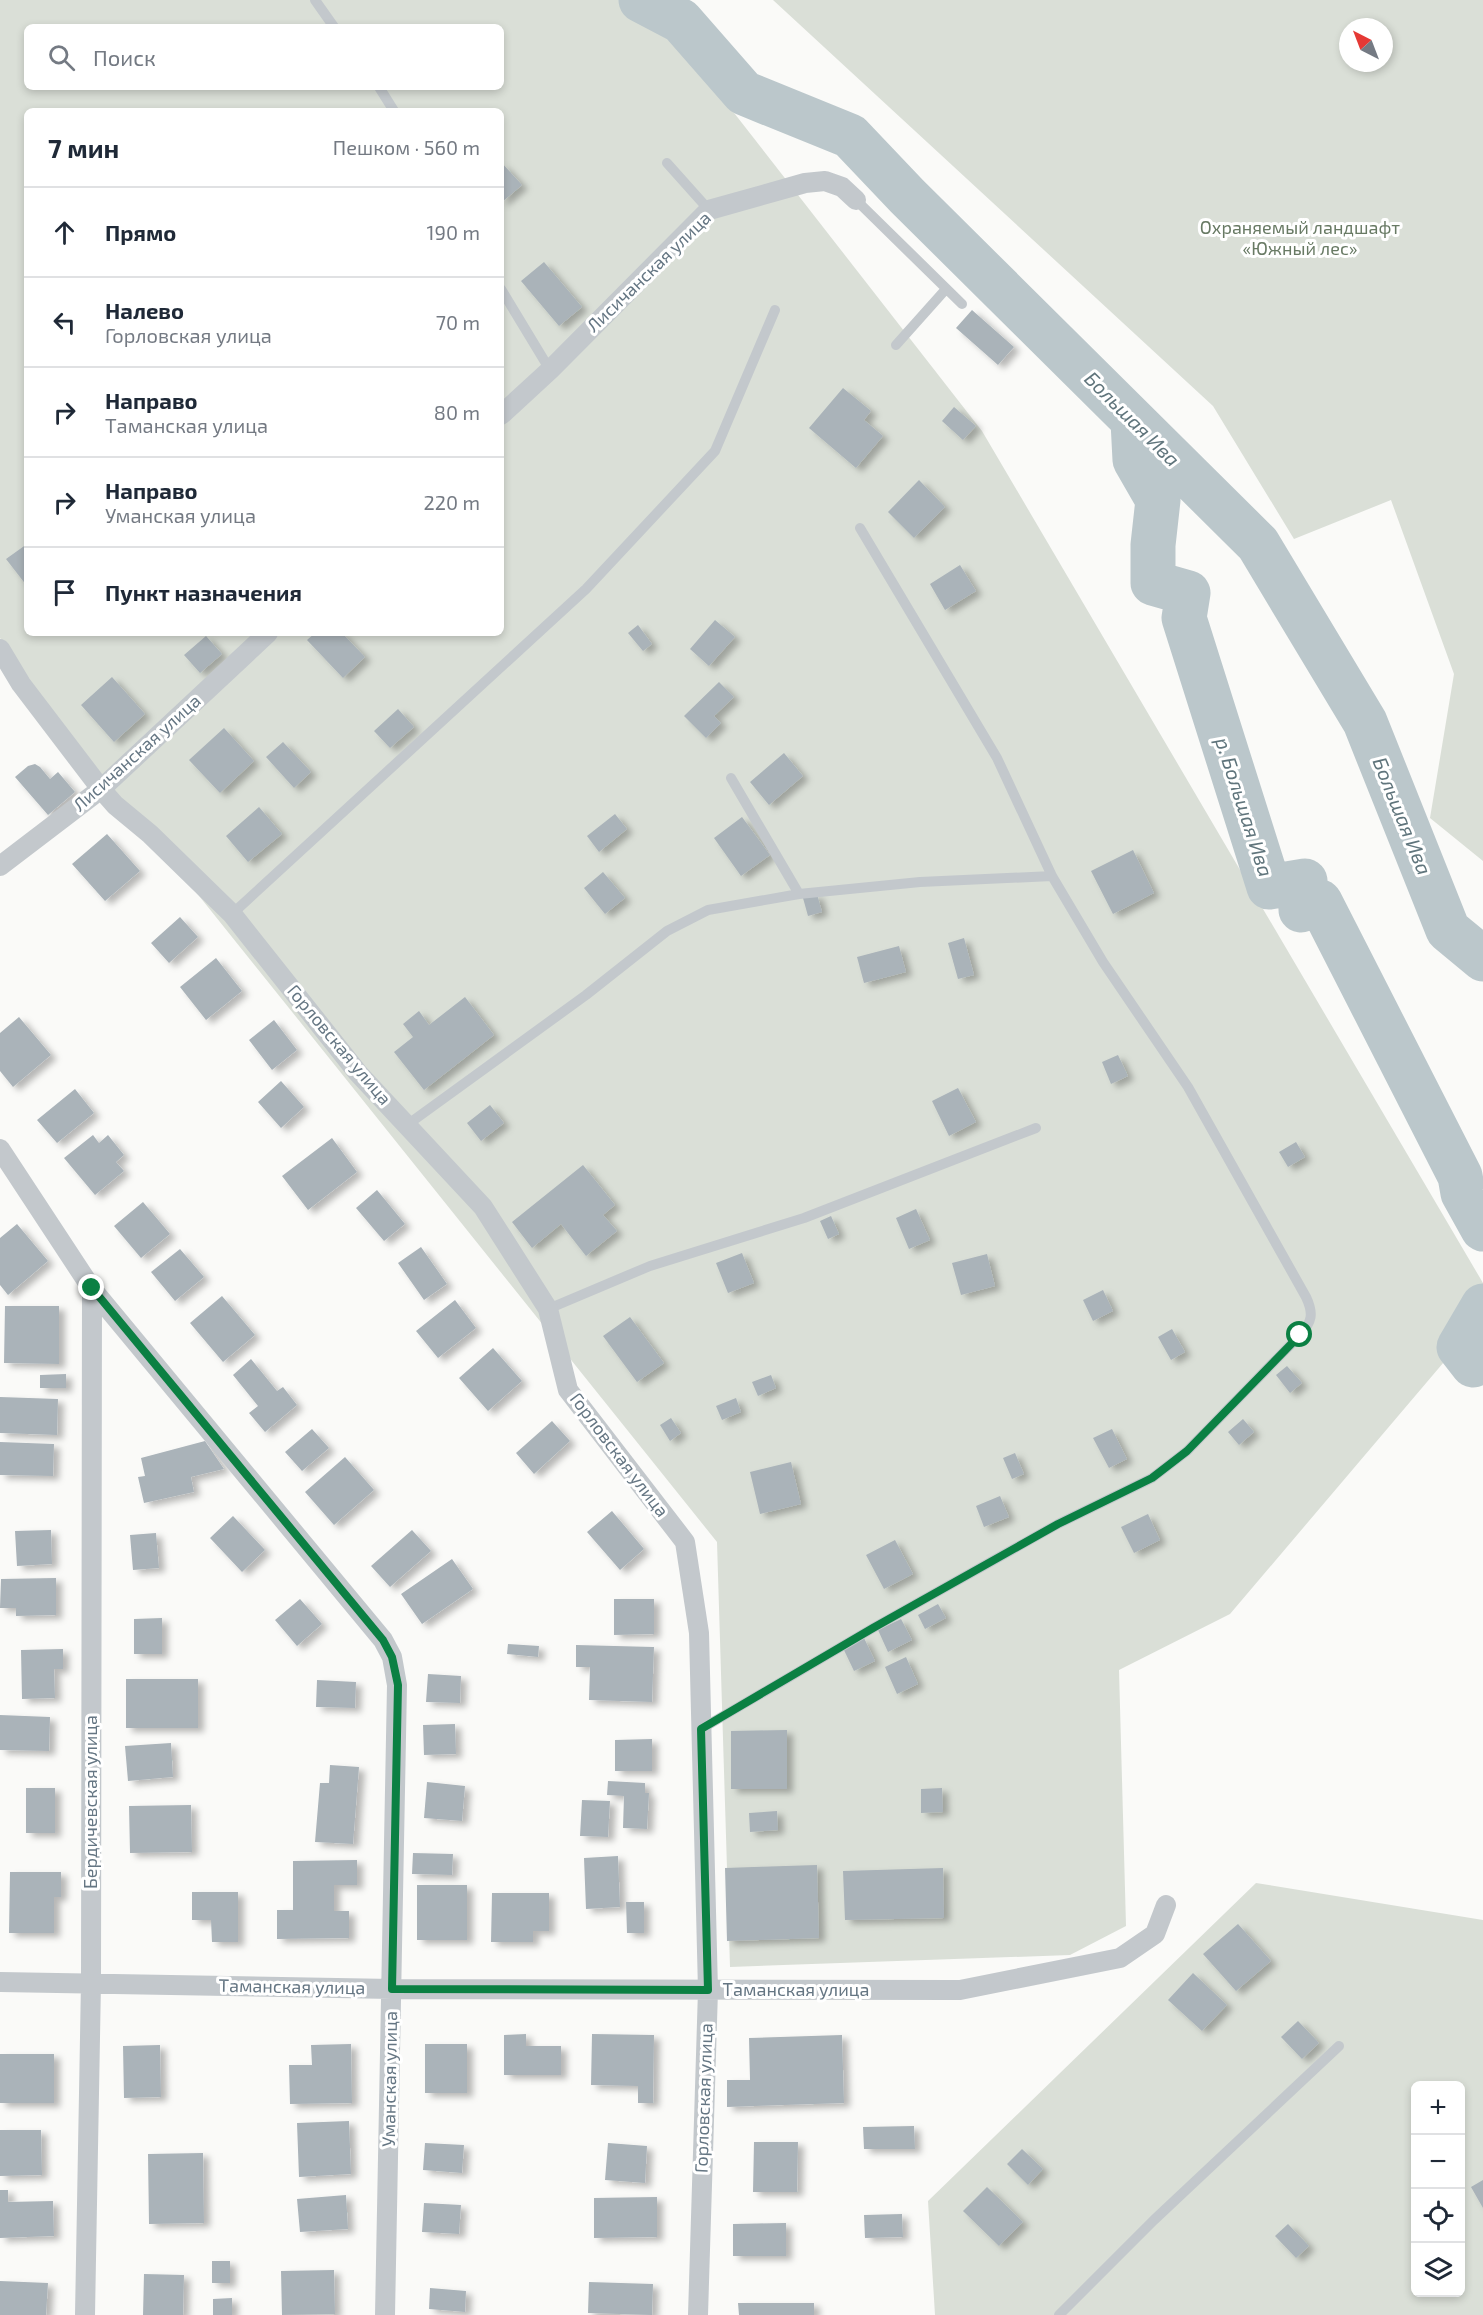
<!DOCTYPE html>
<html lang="ru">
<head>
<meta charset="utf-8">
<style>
	:root { --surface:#fff; --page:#f6f6f7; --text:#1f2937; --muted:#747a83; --line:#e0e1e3 }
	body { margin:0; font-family:"Exo 2",sans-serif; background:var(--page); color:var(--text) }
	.controls { position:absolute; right:18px; bottom:18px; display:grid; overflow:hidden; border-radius:9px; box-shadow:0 3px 9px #0003 }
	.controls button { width:54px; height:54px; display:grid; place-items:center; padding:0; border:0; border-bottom:2px solid var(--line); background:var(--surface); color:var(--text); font:30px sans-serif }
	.compass { position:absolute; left:1339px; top:18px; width:54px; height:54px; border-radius:50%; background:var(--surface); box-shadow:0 3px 9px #0003; rotate:318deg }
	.stop { position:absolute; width:18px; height:18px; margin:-14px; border:4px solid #0b8043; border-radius:50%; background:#fff }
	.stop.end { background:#0b8043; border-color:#fff; box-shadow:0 2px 6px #0008 }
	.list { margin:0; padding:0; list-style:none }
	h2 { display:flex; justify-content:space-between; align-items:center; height:78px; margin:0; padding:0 24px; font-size:26px }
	h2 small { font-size:20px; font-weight:400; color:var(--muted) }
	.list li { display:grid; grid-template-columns:39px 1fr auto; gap:18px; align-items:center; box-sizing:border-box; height:90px; padding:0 24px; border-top:2px solid var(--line) }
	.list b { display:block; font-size:22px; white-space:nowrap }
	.list p { margin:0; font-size:20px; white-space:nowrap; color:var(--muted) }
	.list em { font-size:20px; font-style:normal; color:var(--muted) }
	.icon { flex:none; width:33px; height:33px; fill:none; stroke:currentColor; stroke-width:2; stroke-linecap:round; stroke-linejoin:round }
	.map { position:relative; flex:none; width:1483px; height:2315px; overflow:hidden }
	.search { position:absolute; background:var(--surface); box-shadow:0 3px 9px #0003; left:24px; top:24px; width:480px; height:66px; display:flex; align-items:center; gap:15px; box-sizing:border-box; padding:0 21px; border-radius:9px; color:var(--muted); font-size:22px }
	.panel { position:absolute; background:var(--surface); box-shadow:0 3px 9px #0003; left:24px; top:108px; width:480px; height:528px; border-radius:9px }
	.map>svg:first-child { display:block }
</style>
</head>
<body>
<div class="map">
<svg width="1483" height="2315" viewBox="0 0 1483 2315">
	<defs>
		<filter id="shadow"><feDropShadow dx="6" dy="4" stdDeviation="3" flood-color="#0004"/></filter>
	</defs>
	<rect width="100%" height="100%" fill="#fafaf8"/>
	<path fill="#dadfd7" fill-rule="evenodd" d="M0 0H646L982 431 1483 1283V1316L1230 1614 1119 1670 1126 1926 1070 1955 730 1967 717 1542 103 776 21 671 0 638ZM27 27H501V87H27ZM27 111H501V633H27Z
		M773 0H1483V861L1430 818 1454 674 1391 500 1294 539 1213 406ZM1348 27H1384V63H1348Z
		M1256 1883 1483 1920V2315H935L928 2201ZM1416 2086H1460V2292H1416Z"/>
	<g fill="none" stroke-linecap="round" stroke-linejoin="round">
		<path stroke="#bbc7cb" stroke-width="45" d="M641 0 681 21 744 93 850 136 907 196 1258 544 1365 722 1448 930 1483 959
			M1133 421 1135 460 1158 500 1153 545V583L1188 593 1184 618 1269 887 1305 881 1301 910 1320 902 1460 1176 1463 1193 1483 1229
			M1473 1365 1459 1347 1483 1306"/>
	</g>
	<path fill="#aab3b9" filter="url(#shadow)" d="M501 162 522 185 501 203Z
		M544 262 582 307 559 326 521 281Z
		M972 310 1014 347 998 365 956 328Z
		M843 388 871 411 864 420 883 436 856 468 809 428Z
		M954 407 976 426 963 440 942 421Z
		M919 480 945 507 914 538 888 512Z
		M27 544V586L6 559Z
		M960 565 976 591 945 610 930 584Z
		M715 620 735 637 709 666 690 649Z
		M638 625 652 644 643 651 628 633Z
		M315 633H342L365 657 343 678 307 640Z
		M206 636 222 654 200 673 184 655Z
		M112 677 145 714 114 742 81 705Z
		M719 682 734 697 714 716 721 723 706 738 684 716Z
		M398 709 414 727 390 748 374 731Z
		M224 728 254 761 220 793 189 760Z
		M283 742 311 772 294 788 266 757Z
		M784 753 803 776 769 805 750 782Z
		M35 764 40 767 50 779 58 772 75 792 48 815 15 777 28 766Z
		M259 807 282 834 248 862 226 836Z
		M615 814 627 829 599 852 587 836Z
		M742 817 770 855 741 876 714 838Z
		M107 834 140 871 105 901 72 864Z
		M1133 850 1154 893 1113 914 1091 871Z
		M603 872 625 898 605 914 584 888Z
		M817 894 822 912 808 916 803 898Z
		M180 917 198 937 169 963 151 943Z
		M964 938 974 975 958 979 948 943Z
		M899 946 906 972 864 983 857 957Z
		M216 958 242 991 206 1020 180 987Z
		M465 997 494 1035 424 1090 394 1052 413 1037 403 1024 419 1011 429 1025Z
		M19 1017 51 1055 13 1087 0 1071V1033Z
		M274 1020 297 1050 272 1070 249 1040Z
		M1118 1055 1128 1076 1111 1084 1102 1062Z
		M281 1081 304 1107 281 1128 258 1102Z
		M958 1088 976 1122 949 1136 932 1101Z
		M75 1089 94 1113 57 1143 37 1120Z
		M490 1105 504 1123 481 1141 467 1123Z
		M93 1135 99 1143 108 1135 124 1155 116 1162 124 1171 95 1195 64 1158Z
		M332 1138 357 1172 308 1210 282 1176Z
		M1296 1142 1305 1157 1288 1167 1279 1152Z
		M583 1165 615 1205 603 1215 617 1231 586 1256 561 1224 532 1248 512 1222Z
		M377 1190 405 1224 384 1241 356 1208Z
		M143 1202 170 1234 141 1258 114 1226Z
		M916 1209 930 1240 909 1249 896 1218Z
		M831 1216 839 1234 828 1239 820 1221Z
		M17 1224 48 1261 8 1295 0 1285V1238Z
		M421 1247 447 1284 424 1300 398 1263Z
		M180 1249 204 1277 175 1301 151 1272Z
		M742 1253 754 1283 728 1293 716 1263Z
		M987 1254 995 1286 961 1295 952 1263Z
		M1103 1290 1113 1311 1093 1321 1083 1300Z
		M222 1296 255 1335 223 1362 190 1323Z
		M455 1300 476 1328 438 1358 416 1331Z
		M5 1306H59V1364L4 1363Z
		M630 1317 664 1363 637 1382 603 1336Z
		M1172 1329 1185 1352 1171 1360 1158 1337Z
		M493 1348 522 1381 488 1411 459 1378Z
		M251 1359 277 1391 283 1387 297 1405 265 1432 249 1413 258 1406 233 1375Z
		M1287 1366 1302 1383 1290 1393 1276 1375Z
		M66 1374V1388H40V1375Z
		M771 1375 776 1388 758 1396 752 1382Z
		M0 1397 58 1399 57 1435 0 1433Z
		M736 1398 741 1412 722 1420 716 1406Z
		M671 1418 681 1433 670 1441 660 1425Z
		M1243 1419 1254 1432 1239 1445 1228 1432Z
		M552 1421 570 1441 534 1474 516 1453Z
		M312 1429 329 1448 302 1471 285 1452Z
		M1112 1429 1127 1459 1109 1468 1093 1438Z
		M205 1441 224 1469 191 1477 194 1492 144 1503 138 1477 145 1476 141 1458Z
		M0 1442 54 1444 53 1476 0 1475Z
		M1015 1453 1024 1474 1012 1479 1003 1458Z
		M345 1457 374 1490 334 1525 305 1492Z
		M791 1462 801 1504 760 1514 750 1472Z
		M1000 1496 1009 1517 984 1527 976 1506Z
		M612 1511 644 1549 620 1570 587 1532Z
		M1148 1514 1160 1540 1134 1553 1121 1527Z
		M233 1516 265 1550 242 1572 210 1538Z
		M51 1530 52 1564 17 1566 15 1531Z
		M412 1530 431 1551 390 1587 371 1566Z
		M156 1533 159 1568 133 1570 130 1535Z
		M895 1540 913 1574 884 1589 866 1555Z
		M452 1559 473 1589 422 1624 401 1594Z
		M56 1578V1615L16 1616V1608H0L1 1579Z
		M300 1599 322 1624 297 1646 275 1620Z
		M614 1599H654V1634L614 1635Z
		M938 1604 946 1618 925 1629 918 1615Z
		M162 1618V1654H134V1619Z
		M901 1619 912 1640 888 1652 878 1630Z
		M864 1638 875 1661 854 1671 843 1648Z
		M508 1644 539 1646 538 1657 507 1654Z
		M576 1645 654 1647 652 1702 589 1700 590 1667H576Z
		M63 1649V1669H54L55 1698 22 1699 21 1650Z
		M906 1657 918 1684 897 1694 885 1667Z
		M428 1674 461 1676 460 1703 426 1702Z
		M126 1679H198V1728H126Z
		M317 1680 356 1682 355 1708 316 1707Z
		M0 1715 50 1717 49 1751 0 1750Z
		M455 1724 456 1754 424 1755 423 1725Z
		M787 1730V1789H731V1731Z
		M652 1739V1771H615V1740Z
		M171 1743 173 1777 128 1781 125 1746Z
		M330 1765 359 1767 353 1844 315 1842 320 1783H329Z
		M608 1781 645 1783V1793H649L647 1829 623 1828 624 1796 607 1795Z
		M427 1782 465 1786 462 1821 424 1818Z
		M26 1788H55V1833H26Z
		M942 1788 943 1812 921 1813V1789Z
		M582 1800 610 1801 608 1837 580 1836Z
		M191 1805 192 1852 130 1853 129 1806Z
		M777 1811 778 1830 750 1832 749 1813Z
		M413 1853 453 1854 452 1875 412 1874Z
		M618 1856 620 1907 586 1909 584 1858Z
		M357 1860V1885H334V1911H349V1938L277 1939V1910H293V1861Z
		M817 1865 819 1938 727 1941 725 1868Z
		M943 1868 944 1918 845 1920 843 1871Z
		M10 1872H61V1897H54V1933H9Z
		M417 1885H467V1940H417Z
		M192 1892H238V1942H212L211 1920H192Z
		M492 1893H549V1931H533V1942H491Z
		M626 1902H644V1933H627Z
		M1238 1924 1271 1961 1236 1991 1203 1954Z
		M1193 1973 1227 2005 1202 2031 1168 2000Z
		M1298 2021 1319 2043 1302 2059 1281 2037Z
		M526 2034V2046H561V2075H504V2035Z
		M592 2034 654 2035 653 2103H638V2086L591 2085Z
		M842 2035 844 2103 727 2107V2080H750L749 2038Z
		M351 2044 352 2103 290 2104 289 2065H312L311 2045Z
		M425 2044H467V2093H425Z
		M160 2045 161 2097 124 2098 123 2046Z
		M0 2054H54V2103H0Z
		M349 2121 351 2174 299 2177 297 2123Z
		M914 2126 915 2149H864L863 2127Z
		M0 2130H41L42 2175 0 2176Z
		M754 2142H798L797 2192H753Z
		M425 2143 464 2145 462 2173 423 2170Z
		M608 2143 647 2146 645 2183 605 2180Z
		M1022 2149 1043 2169 1028 2185 1007 2164Z
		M203 2153 204 2223 149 2224 148 2154Z
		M1483 2180V2208L1471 2187Z
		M987 2187 1023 2222 999 2246 963 2211Z
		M0 2190H8V2202L53 2201 54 2236 0 2238Z
		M346 2195 348 2229 300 2232 297 2199Z
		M657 2197V2237L594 2238V2198Z
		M424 2203 461 2205 459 2234 422 2232Z
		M902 2214 903 2237 865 2238 864 2215Z
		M786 2223V2256H733V2224Z
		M1288 2224 1309 2246 1296 2258 1275 2236Z
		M212 2261H230V2283H212Z
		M334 2270 335 2314 282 2315 281 2271Z
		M144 2274 184 2275 183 2315H143Z
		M0 2281 48 2283 46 2315H0Z
		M589 2282 653 2284 652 2315 588 2313Z
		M430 2288 466 2291 465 2312 429 2309Z
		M232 2298V2315H213V2299Z
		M738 2303H814V2315H739Z"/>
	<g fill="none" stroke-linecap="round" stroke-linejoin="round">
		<path stroke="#c3c8cc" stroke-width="10" d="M315 0 334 27
			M379 87 394 111
			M667 163 709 210
			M856 200 962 304
			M501 289 550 370
			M896 345 946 289
			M731 778 799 894
			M232 914 586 589 715 451 775 310
			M407 1125 586 995 667 931 708 910 799 894 920 882 1052 876
			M548 1309 650 1266 804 1218 1036 1128
			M701 1729 873 1628 1058 1524 1152 1478 1187 1451 1300 1335C1312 1322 1314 1314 1306 1297L1188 1087 1103 962 1052 876 997 758 860 528
			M1059 2315 1154 2220 1339 2046"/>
		<path stroke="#c3c8cc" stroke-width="20" d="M501 415 550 370 709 210 805 183 825 181 842 187 856 200
			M0 649 21 684 101 789 115 805 150 834 232 914 358 1073 483 1207 548 1309 568 1390 685 1542 699 1633 708 1990 698 2315
			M0 866 101 789 268 633
			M0 1149 92 1289 383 1640 392 1657 397 1685 385 2315
			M0 1982 392 1989 960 1990 1120 1958 1155 1934 1166 1905
			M85 2315 91 1982 92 1289"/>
	</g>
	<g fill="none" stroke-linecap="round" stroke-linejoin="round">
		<path stroke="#0b8043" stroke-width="8" d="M92 1288 383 1640 392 1657 398 1685 392 1989 708 1990 701 1729 873 1628 1058 1524 1152 1478 1187 1451 1300 1335"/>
	</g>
	<g text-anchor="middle" stroke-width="6" stroke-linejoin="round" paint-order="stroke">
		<g font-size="18" fill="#687a64" stroke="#fff">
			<text x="1300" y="234">Охраняемый ландшафт<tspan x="1300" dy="21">«Южный лес»</tspan></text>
		</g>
		<g font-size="18" fill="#657683" stroke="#fff">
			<text transform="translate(649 272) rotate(-44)" y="6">Лисичанская улица</text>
			<text transform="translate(137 753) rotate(-42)" y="6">Лисичанская улица</text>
			<text transform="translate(339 1045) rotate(50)" y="6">Горловская улица</text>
			<text transform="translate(619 1455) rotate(53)" y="6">Горловская улица</text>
			<text transform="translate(91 1802) rotate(-90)" y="6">Бердичевская улица</text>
			<text transform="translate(292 1987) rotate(1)" y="6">Таманская улица</text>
			<text x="796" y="1996">Таманская улица</text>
			<text transform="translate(390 2079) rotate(-89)" y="6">Уманская улица</text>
			<text transform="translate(704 2098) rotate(-88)" y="6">Горловская улица</text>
		</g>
		<g font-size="20" font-style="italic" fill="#60757c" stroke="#fff">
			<text transform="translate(1132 419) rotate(45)" y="7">Большая Ива</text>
			<text transform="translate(1244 807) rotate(72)" y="7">р. Большая Ива</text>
			<text transform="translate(1402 816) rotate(68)" y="7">Большая Ива</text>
		</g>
	</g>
</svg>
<div class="controls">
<button>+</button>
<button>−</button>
<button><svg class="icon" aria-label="locate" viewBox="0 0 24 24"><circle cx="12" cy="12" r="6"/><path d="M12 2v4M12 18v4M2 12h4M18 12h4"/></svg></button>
<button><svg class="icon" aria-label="layers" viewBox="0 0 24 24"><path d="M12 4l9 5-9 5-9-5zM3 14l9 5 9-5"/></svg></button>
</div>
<svg class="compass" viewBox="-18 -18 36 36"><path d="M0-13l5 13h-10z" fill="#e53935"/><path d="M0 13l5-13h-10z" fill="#747a83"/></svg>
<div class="stop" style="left:1300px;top:1335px"></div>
<div class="stop end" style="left:92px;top:1288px"></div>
<div class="search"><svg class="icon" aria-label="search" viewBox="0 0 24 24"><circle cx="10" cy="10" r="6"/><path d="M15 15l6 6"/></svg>Поиск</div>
<section class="panel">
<h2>7 мин<small>Пешком · 560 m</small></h2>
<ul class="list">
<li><svg class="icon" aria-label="ahead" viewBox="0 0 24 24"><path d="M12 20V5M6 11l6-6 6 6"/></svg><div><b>Прямо</b></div><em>190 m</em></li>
<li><svg class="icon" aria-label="left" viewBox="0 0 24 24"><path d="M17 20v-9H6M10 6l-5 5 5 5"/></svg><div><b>Налево</b><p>Горловская улица</p></div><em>70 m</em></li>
<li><svg class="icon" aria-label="right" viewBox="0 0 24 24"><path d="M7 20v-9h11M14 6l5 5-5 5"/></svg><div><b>Направо</b><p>Таманская улица</p></div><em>80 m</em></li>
<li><svg class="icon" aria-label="right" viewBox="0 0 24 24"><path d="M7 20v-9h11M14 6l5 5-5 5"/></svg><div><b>Направо</b><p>Уманская улица</p></div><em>220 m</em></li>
<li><svg class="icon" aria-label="arrive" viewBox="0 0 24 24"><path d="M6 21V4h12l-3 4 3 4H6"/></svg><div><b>Пункт назначения</b></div></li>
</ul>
</section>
</div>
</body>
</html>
